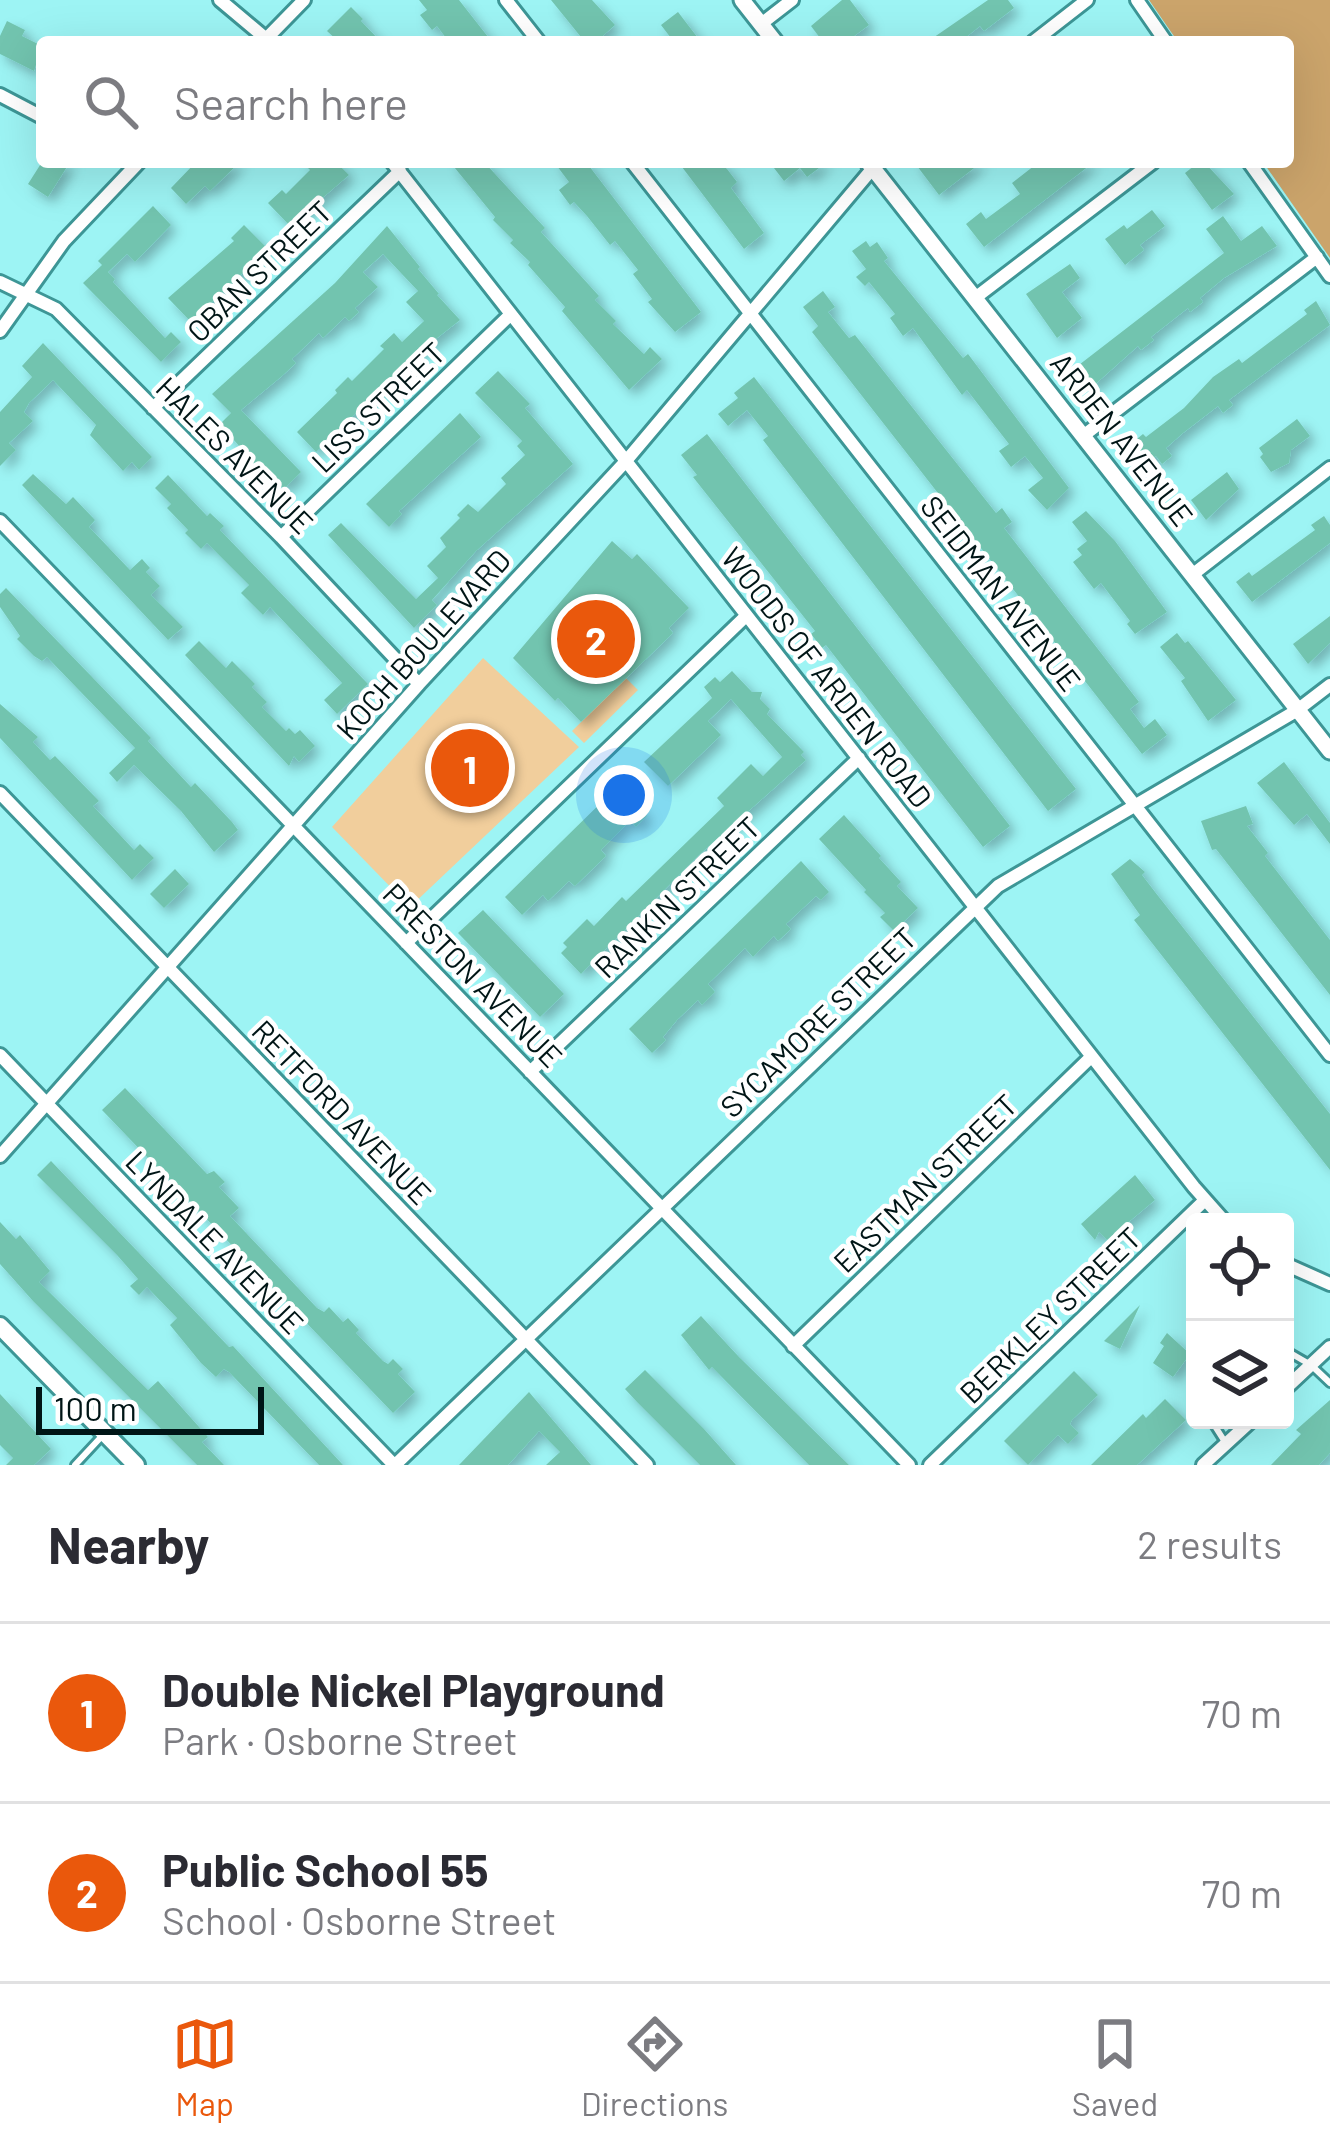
<!DOCTYPE html>
<html lang="en">
<head>
<meta charset="utf-8">
<style>
	:root { --surface:#fff; --page:#f7f7f7; --text:#2b2b33; --muted:#7c7c81; --line:#e1e1e2; --accent:#ea580c }
	body { margin:0; font-family:Barlow,sans-serif; background:var(--page); color:var(--text) }
	.controls { position:absolute; right:36px; bottom:36px; display:grid; overflow:hidden; border-radius:12px; box-shadow:0 12px 48px #0002 }
	.controls button { width:108px; height:108px; display:grid; place-items:center; padding:0; border:0; border-bottom:3px solid var(--line); background:var(--surface); color:var(--text); font:60px sans-serif }
	.scale { position:absolute; left:36px; bottom:30px; width:228px; box-sizing:border-box; padding-left:12px; border:6px solid #001516; border-top:0; font-size:33px; line-height:42px; white-space:nowrap; color:#001516; -webkit-text-stroke:9px #fff; paint-order:stroke }
	.you { position:absolute; left:624px; top:795px; width:42px; height:42px; margin:-30px; border:9px solid #fff; border-radius:50%; background:#1a73e8; box-shadow:0 0 0 18px #1a73e833 }
	.badge { display:grid; place-items:center; width:78px; height:78px; border-radius:50%; background:var(--accent); color:#fff; font-size:39px; font-weight:700 }
	.pin { position:absolute; translate:-50% -50%; border:6px solid #fff; box-shadow:0 3px 12px #0006 }
	.list { margin:0; padding:0; list-style:none }
	h2 { display:flex; justify-content:space-between; align-items:center; height:156px; margin:0; padding:0 48px; font-size:51px }
	h2 small { font-size:39px; font-weight:400; color:var(--muted) }
	.list li { display:grid; grid-template-columns:78px 1fr auto; gap:36px; align-items:center; box-sizing:border-box; height:180px; padding:0 48px; border-top:3px solid var(--line) }
	.list b { display:block; font-size:45px; white-space:nowrap }
	.list p { margin:0; font-size:39px; white-space:nowrap; color:var(--muted) }
	.list em { font-size:39px; font-style:normal; color:var(--muted) }
	.icon { flex:none; width:66px; height:66px; fill:none; stroke:currentColor; stroke-width:2; stroke-linecap:round; stroke-linejoin:round }
	.map { position:relative; flex:none; width:1330px; height:1465px; overflow:hidden }
	.search { position:absolute; background:var(--surface); box-shadow:0 12px 48px #0002; left:36px; right:36px; top:36px; height:132px; display:flex; align-items:center; gap:30px; box-sizing:border-box; padding:0 42px; border-radius:12px; color:var(--muted); font-size:45px }
	.sheet { height:516px; background:var(--surface) }
	nav { display:flex; justify-content:space-around; align-items:center; box-sizing:border-box; height:168px; border-top:3px solid var(--line); background:var(--surface); font-size:33px; color:var(--muted) }
	nav a { display:grid; justify-items:center; gap:6px }
	nav .on { color:var(--accent) }
	.map>svg:first-child { display:block }
</style>
</head>
<body>
<div class="map">
<svg width="1330" height="1465" viewBox="0 0 1330 1465">
	<defs>
		<filter id="shadow"><feDropShadow dx="6" dy="6" stdDeviation="6" flood-color="#0004"/></filter>
	</defs>
	<rect width="100%" height="100%" fill="#9df4f4"/>
	<path fill="#f1ce9c" d="M483 658 579 747 410 907 332 827Z
		M626 678 638 690 584 743 572 731Z"/>
	<path fill="#cba46b" d="M1149 0H1330V258L1263 162H1288V42H1178Z"/>
	<path fill="#72c4af" filter="url(#shadow)" d="M419 0H459L492 42H449L437 26 432 30 420 15 427 10Z
		M551 0H592L615 25 596 42H585Z
		M842 0H850L869 25 846 42H823L811 26Z
		M988 0H1008L1014 8 984 31 980 26 960 42H927Z
		M351 7 363 19 361 21 381 42H339L327 31Z
		M678 12 701 42H674L661 25Z
		M7 21 25 30 22 36 42 46 34 71 0 54V36Z
		M42 162H70L48 197 28 184Z
		M196 162H240L210 191 205 186 186 204 171 188Z
		M302 162H336L349 175 290 226 268 203 282 190 286 194 310 170Z
		M450 162H484L545 228 541 232 599 296 595 300 616 321 613 324 644 354 650 347 662 359 629 390 562 311 565 307 528 265 530 262 510 243 513 240 493 220 495 217Z
		M554 162H586L701 312 675 332 648 302 652 299 633 274 638 270 615 241 610 245 587 216 574 202 570 205 559 190 569 182Z
		M688 162H719L727 169 737 182 731 188 764 233 744 249 682 167Z
		M782 162H827L807 177 800 168 784 181 774 168Z
		M914 162H982L939 195Z
		M1039 162H1094L984 247 966 224 981 212 986 219 1020 194 1012 183Z
		M1199 162H1204L1234 194 1212 210 1185 173Z
		M153 206 171 225 135 262 127 254 108 272 115 279 113 282 165 338 171 332 181 342 161 362 83 283 102 265 98 261Z
		M1152 210 1165 226 1140 245 1144 250 1125 265 1105 239 1124 225 1127 229Z
		M1223 216 1241 241 1262 226 1277 246 1224 278 1200 298 1203 302 1190 312 1188 308 1151 337 1154 340 1141 350 1138 346 1091 388 1075 368 1224 253 1206 229Z
		M244 225 268 249 191 322 168 298 234 241 231 238Z
		M387 226 420 267 418 269 439 294 437 295 460 320 418 353 316 452 297 432 337 393 335 390 348 377 352 381 384 349 380 346 394 333 402 342 424 321 406 302 418 291 383 254 363 272 378 287 355 308 359 312 349 321 345 317 323 338 319 333 292 359 296 363 282 376 241 410 301 472 284 489 260 470 220 424 231 413 212 394 335 283Z
		M866 241 870 247 877 242 888 258 884 261 963 358 968 354 1069 488 1047 510 1028 490 1043 478 1025 456 1011 467 999 451 1009 444 967 390 962 395 913 328 903 336 890 318 895 314 869 282 865 286 856 277 866 269 852 251Z
		M1070 264 1080 278 1062 292 1082 318 1057 338 1026 294Z
		M823 291 835 307 828 312 849 338 855 335 996 513 1002 508 1012 522 1004 528 1139 702 1130 709 1144 728 1155 719 1167 735 1142 754 812 332 818 326 803 307Z
		M1316 301 1330 325 1229 400 1233 405 1223 413 1218 406 1183 433 1166 448 1172 456 1162 464 1156 456 1147 463 1132 443 1143 434 1146 437 1184 408 1213 377 1239 359 1242 363 1307 314 1304 310Z
		M43 343 152 457 139 470 132 462 123 471 90 435 96 425 53 380 29 403 24 412 33 421 9 443 16 450 0 466V412L32 377 22 366Z
		M498 371 530 404 525 408 573 464 476 551 432 600 437 605 414 628 328 535 341 523 416 599 438 578 427 566 446 547 440 538 460 518 457 515 468 504 478 512 506 484 501 478 525 455 517 446 522 441 475 393Z
		M754 377 1076 789 1048 811 763 440 768 436 747 410 728 426 718 414 738 398 734 393Z
		M460 413 481 437 399 511 402 514 389 527 366 504Z
		M1297 419 1310 436 1291 450 1289 463 1271 472 1260 457 1263 454 1259 448Z
		M707 434 1010 826 983 847 826 645 822 648 811 634 815 631 693 477 697 475 681 455Z
		M1227 472 1239 489 1206 520 1191 500Z
		M33 474 66 504 73 497 95 520 89 527 130 570 142 559 150 568 146 572 160 586 151 595 183 627 168 640 22 485Z
		M168 475 207 516 210 513 224 526 220 530 368 684 337 714 324 700 342 683 270 607 263 615 241 593 249 585 207 543 201 549 185 533 188 530 167 508 171 504 155 488Z
		M1086 511 1115 541 1167 612 1135 634 1127 624 1130 621 1101 583 1094 589 1073 562 1082 555 1077 549 1087 541 1072 522Z
		M1324 516 1330 525V543L1252 602 1236 582 1249 572 1252 576 1315 530 1311 525Z
		M612 541 632 559 637 554 689 608 669 628 673 633 581 722 558 698 555 701 513 658Z
		M6 588 151 738 148 741 191 787 195 783 232 822 238 830 214 852 181 811 134 765 117 782 109 773 135 748 47 657 42 661 34 656 17 639 20 636 0 607V594Z
		M1330 616V643L1308 664 1293 644Z
		M1177 633 1185 643 1188 641 1236 700 1208 721 1181 681 1185 678 1160 647Z
		M199 641 226 668 232 661 255 684 252 687 267 702 262 707 286 731 289 728 295 734 300 730 315 746 299 762 294 756 289 766 185 655Z
		M732 671 752 692H762L760 699 770 709 767 714 804 752 801 755 806 760 699 855 581 974 561 953 567 947 563 943 587 919 594 926 622 897 626 901 724 806 717 798 751 764 763 776 782 757 731 699 708 721 721 735 668 786 644 762 712 698 704 687 715 677 720 682Z
		M0 704 38 737 33 742 50 760 55 756 99 801 93 806 134 850 140 844 154 858 132 880 0 738Z
		M1284 762 1330 823V844L1307 814 1294 825 1257 783Z
		M619 785 647 816 636 827 630 821 601 850 606 856 575 886 569 881 548 901 543 895 522 915 505 897Z
		M1246 806 1253 824 1247 826 1268 853 1265 856 1330 940V995L1216 849 1212 850 1201 821Z
		M844 815 881 856 879 858 901 882 897 886 918 908 894 931 880 917 885 913 864 892 866 890 819 839Z
		M1130 859 1145 872 1142 875 1155 892 1330 1114V1170L1134 920 1140 915 1111 874Z
		M801 861 829 892 821 900 816 896 786 924 791 929 778 941 774 936 753 957 745 948 708 984 715 992 702 1005 698 1000 677 1020 663 1037 666 1040 652 1053 629 1029Z
		M175 869 189 884 164 908 150 894Z
		M483 910 564 994 540 1017 458 933Z
		M125 1088 207 1174 214 1171 225 1182 219 1187 239 1208 230 1216 317 1308 324 1312 329 1307 343 1322 348 1318 359 1330 356 1333 383 1361 388 1364 393 1359 403 1369 398 1374 415 1392 393 1413 102 1110Z
		M51 1161 229 1347 233 1346 343 1465H319L229 1372 224 1369 216 1377 201 1363 170 1325 177 1318 147 1287 139 1295 130 1286 138 1279 117 1255 37 1175Z
		M1135 1175 1155 1200 1107 1240 1099 1232 1095 1240 1081 1224Z
		M0 1222 16 1239 20 1235 50 1271 39 1282 148 1390 158 1381 208 1437 202 1442 224 1465H197L33 1301 0 1264Z
		M1140 1305 1120 1349 1104 1341Z
		M701 1316 739 1357 849 1465H809L712 1367 709 1370 681 1335Z
		M1167 1333 1190 1354 1173 1377 1153 1363 1164 1346 1160 1343Z
		M645 1370 704 1429 736 1465H700L637 1402 625 1389Z
		M1074 1371 1098 1395 1072 1420 1070 1424 1079 1433 1068 1444 1058 1435 1028 1465 1004 1441Z
		M529 1392 591 1465H546L560 1452 539 1431 508 1465H459Z
		M0 1394 51 1449 34 1465H6L13 1458 0 1445Z
		M1165 1399 1186 1420 1137 1465H1091L1143 1414 1146 1418Z
		M1330 1400V1453L1319 1465H1271L1301 1434 1296 1430Z"/>
	<g fill="none" stroke-linecap="round" stroke-linejoin="round">
		<defs>
			<path id="service" d="M1285 1350 1311 1365 1330 1383
				M1211 1420 1225 1442
				M75 1465 102 1436"/>
			<path id="minor" d="M220 0 270 42
				M506 0 539 42
				M1137 0 1166 42
				M761 24 792 0
				M264 41 304 0
				M1033 42 1087 0
				M0 95 42 117
				M392 162 1194 1187 1225 1222
				M632 162 1330 1055
				M1249 162 1330 276
				M0 282 56 309 281 537 419 684
				M975 298 1153 162
				M0 331 64 241 139 162
				M153 408 400 171
				M1083 436 1317 257
				M0 521 909 1465
				M281 537 511 314
				M1192 575 1330 468
				M0 793 647 1465
				M406 943 746 616
				M0 1055 394 1465
				M530 1072 859 758
				M0 1156 419 684 626 461 878 162
				M1285 1264 1330 1284
				M793 1346 1091 1057
				M1285 1389 1330 1347
				M395 1465 998 886 1296 711 1330 685
				M930 1465 1204 1201
				M1203 1465 1252 1420"/>
			<path id="tertiary" d="M742 0 775 42
				M868 162 1330 751"/>
			<path id="secondary" d="M0 1326 136 1465"/>
		</defs>
		<use href="#service" stroke="#3d9696" stroke-width="12"/>
		<use href="#minor" stroke="#3d9696" stroke-width="18"/>
		<use href="#tertiary" stroke="#3d9696" stroke-width="21"/>
		<use href="#secondary" stroke="#3d9696" stroke-width="22"/>
		<use href="#service" stroke="#fff" stroke-width="6"/>
		<use href="#minor" stroke="#fff" stroke-width="12"/>
		<use href="#tertiary" stroke="#fff" stroke-width="15"/>
		<use href="#secondary" stroke="#fff" stroke-width="16"/>
	</g>
	<g text-anchor="middle" stroke-width="9" stroke-linejoin="round" paint-order="stroke">
		<g font-size="30" fill="#001516" stroke="#fff">
			<text transform="translate(260 272) rotate(-44)" y="10">OBAN STREET</text>
			<text transform="translate(379 408) rotate(-44)" y="10">LISS STREET</text>
			<text transform="translate(1121 440) rotate(52)" y="10">ARDEN AVENUE</text>
			<text transform="translate(234 456) rotate(45)" y="10">HALES AVENUE</text>
			<text transform="translate(1000 594) rotate(52)" y="10">SEIDMAN AVENUE</text>
			<text transform="translate(424 645) rotate(-48)" y="10">KOCH BOULEVARD</text>
			<text transform="translate(826 678) rotate(52)" y="10">WOODS OF ARDEN ROAD</text>
			<text transform="translate(678 898) rotate(-44)" y="10">RANKIN STREET</text>
			<text transform="translate(472 976) rotate(46)" y="10">PRESTON AVENUE</text>
			<text transform="translate(819 1023) rotate(-44)" y="10">SYCAMORE STREET</text>
			<text transform="translate(341 1113) rotate(46)" y="10">RETFORD AVENUE</text>
			<text transform="translate(926 1184) rotate(-44)" y="10">EASTMAN STREET</text>
			<text transform="translate(214 1243) rotate(46)" y="10">LYNDALE AVENUE</text>
			<text transform="translate(1051 1316) rotate(-44)" y="10">BERKLEY STREET</text>
		</g>
	</g>
</svg>
<div class="controls">
<button><svg class="icon" aria-label="locate" viewBox="0 0 24 24"><circle cx="12" cy="12" r="6"/><path d="M12 2v4M12 18v4M2 12h4M18 12h4"/></svg></button>
<button><svg class="icon" aria-label="layers" viewBox="0 0 24 24"><path d="M12 4l9 5-9 5-9-5zM3 14l9 5 9-5"/></svg></button>
</div>
<div class="scale">100 m</div>
<div class="you"></div>
<div class="pin badge" style="left:470px;top:768px">1</div>
<div class="pin badge" style="left:596px;top:639px">2</div>
<div class="search"><svg class="icon" aria-label="search" viewBox="0 0 24 24"><circle cx="10" cy="10" r="6"/><path d="M15 15l6 6"/></svg>Search here</div>
</div>
<section class="sheet">
<h2>Nearby<small>2 results</small></h2>
<ul class="list">
<li><span class="badge">1</span><div><b>Double Nickel Playground</b><p>Park · Osborne Street</p></div><em>70 m</em></li>
<li><span class="badge">2</span><div><b>Public School 55</b><p>School · Osborne Street</p></div><em>70 m</em></li>
</ul>
</section>
<nav>
<a class="on"><svg class="icon" aria-label="map" viewBox="0 0 24 24"><path d="M3 6l6-2 6 2 6-2v14l-6 2-6-2-6 2zM9 4v14M15 6v14"/></svg>Map</a>
<a><svg class="icon" aria-label="directions" viewBox="0 0 24 24"><path d="M12 3l9 9-9 9-9-9zM9 14v-3h6M13 9l2 2-2 2"/></svg>Directions</a>
<a><svg class="icon" aria-label="saved" viewBox="0 0 24 24"><path d="M7 4h10v16l-5-4-5 4z"/></svg>Saved</a>
</nav>
</body>
</html>
